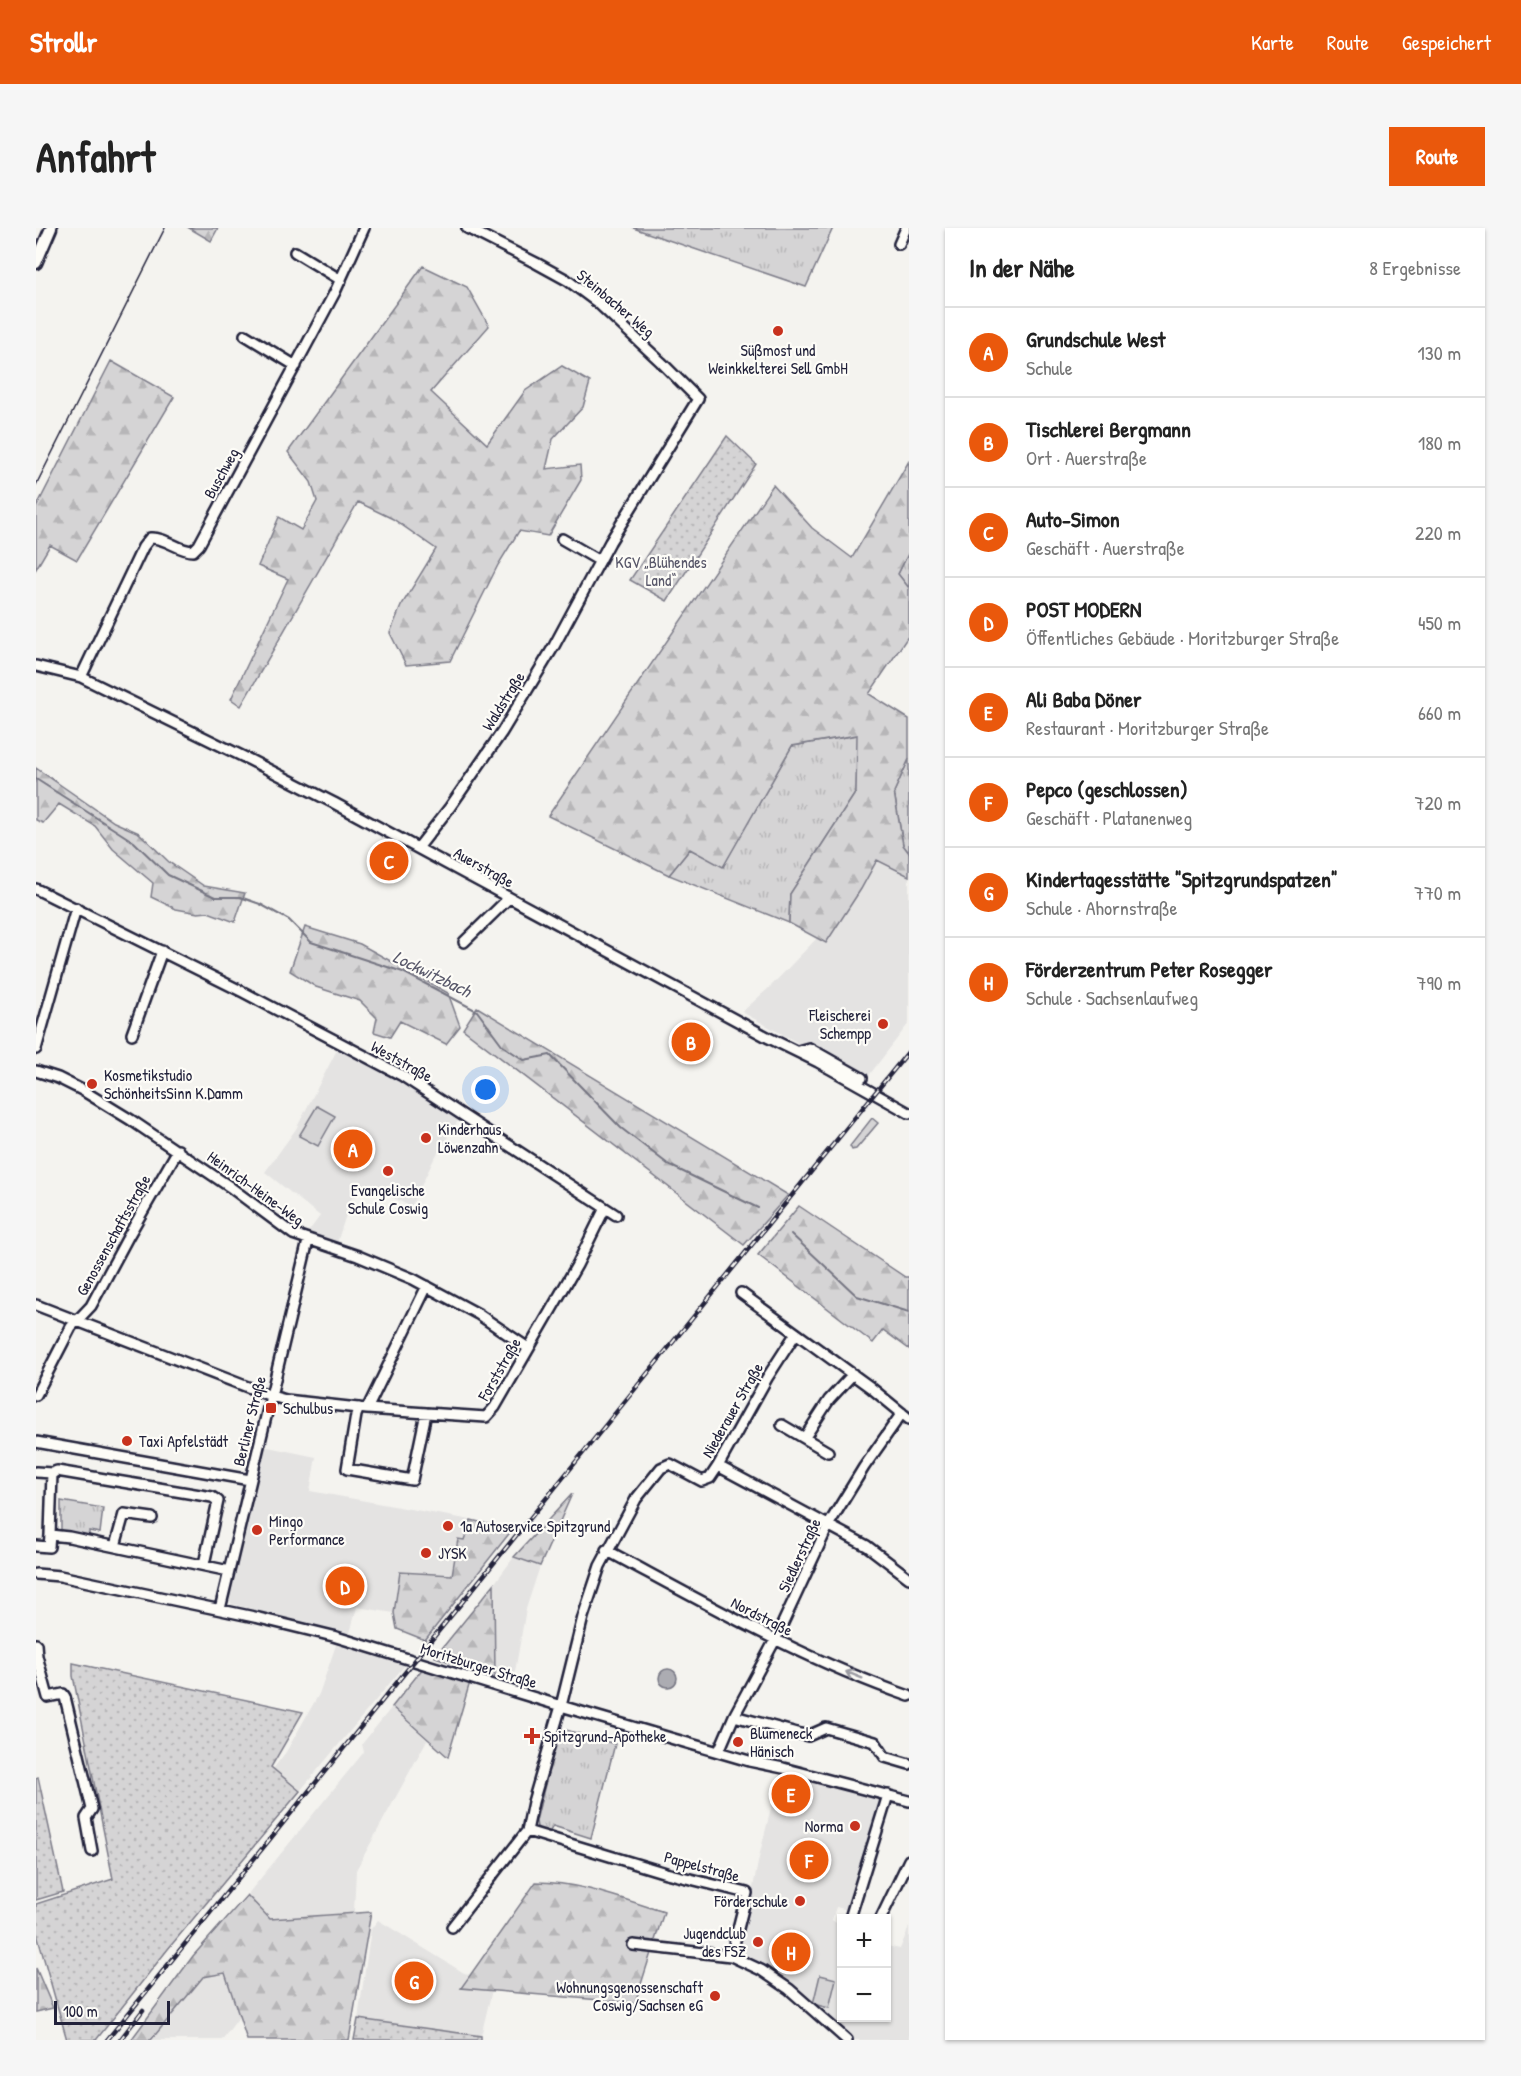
<!DOCTYPE html>
<html lang="de">
<head>
<meta charset="utf-8">
<style>
	:root { --surface:#fff; --page:#f6f6f6; --text:#222; --muted:#767676; --line:#e0e0e0; --accent:#ea580c }
	body { margin:0; font-family:"Patrick Hand",sans-serif; background:var(--page); color:var(--text) }
	.controls { position:absolute; right:18px; bottom:18px; display:grid; overflow:hidden; border-radius:0px; box-shadow:0 2px 4px #0004 }
	.controls button { width:54px; height:54px; display:grid; place-items:center; padding:0; border:0; border-bottom:2px solid var(--line); background:var(--surface); color:var(--text); font:30px sans-serif }
	.scale { position:absolute; left:18px; bottom:15px; width:116px; box-sizing:border-box; padding-left:6px; border:3px solid #22223b; border-top:0; font-size:16px; line-height:21px; white-space:nowrap; color:#22223b; -webkit-text-stroke:4px #fdfcf7; paint-order:stroke }
	.you { position:absolute; left:450px; top:862px; width:21px; height:21px; margin:-15px; border:4px solid #fff; border-radius:50%; background:#1a73e8; box-shadow:0 0 0 9px #1a73e833 }
	.badge { display:grid; place-items:center; width:39px; height:39px; border-radius:50%; background:var(--accent); color:#fff; font-size:20px; font-weight:700 }
	.pin { position:absolute; translate:-50% -50%; border:3px solid #fff; box-shadow:0 2px 6px #0006 }
	.list { margin:0; padding:0; list-style:none }
	h2 { display:flex; justify-content:space-between; align-items:center; height:78px; margin:0; padding:0 24px; font-size:26px }
	h2 small { font-size:20px; font-weight:400; color:var(--muted) }
	.list li { display:grid; grid-template-columns:39px 1fr auto; gap:18px; align-items:center; box-sizing:border-box; height:90px; padding:0 24px; border-top:2px solid var(--line) }
	.list b { display:block; font-size:22px; white-space:nowrap }
	.list p { margin:0; font-size:20px; white-space:nowrap; color:var(--muted) }
	.list em { font-size:20px; font-style:normal; color:var(--muted) }
	.map { position:relative; flex:none; width:873px; height:1812px; overflow:hidden; border-radius:0px }
	header { display:flex; align-items:center; gap:36px; box-sizing:border-box; height:84px; padding:0 30px; background:var(--accent); color:#fff }
	header strong { font-size:28px }
	nav { display:flex; gap:33px; margin-inline-start:auto; font-size:21px }
	.intro { display:flex; align-items:center; justify-content:space-between; box-sizing:border-box; height:144px; padding:0 36px }
	h1 { margin:0; font-size:42px }
	.button { padding:15px 27px; border-radius:0px; background:var(--accent); color:#fff; font-size:21px; font-weight:700 }
	main { display:flex; gap:36px; padding:0 36px }
	aside { flex:1; background:var(--surface); border-radius:0px; box-shadow:0 2px 4px #0004 }
	.map>svg:first-child { display:block }
</style>
</head>
<body>
<header>
<strong>Strollr</strong>
<nav><a>Karte</a><a>Route</a><a>Gespeichert</a></nav>
</header>
<div class="intro"><h1>Anfahrt</h1><a class="button">Route</a></div>
<main>
<div class="map">
<svg width="873" height="1812" viewBox="0 0 873 1812">
	<defs>
		<pattern id="grass-tufts" width="24" height="20" patternUnits="userSpaceOnUse" patternTransform="scale(1.5)"><rect width="24" height="20" fill="#d5d4d5"/><path d="M3 7l-1-3M5 7V3M7 7l1-3M15 17l-1-3M17 17v-4M19 17l1-3" fill="none" stroke="#b7b6b8"/></pattern>
		<pattern id="forest-firs" width="22" height="20" patternUnits="userSpaceOnUse" patternTransform="scale(1.5)"><rect width="22" height="20" fill="#d5d4d5"/><path d="M5 1l3.5 6h-7zM16 11l3.5 6h-7z" fill="#b7b6b8"/></pattern>
		<pattern id="cemetery-stones" width="16" height="16" patternUnits="userSpaceOnUse" patternTransform="scale(1.5)"><rect width="16" height="16" fill="#d5d4d5"/><path d="M2 7V4a2 2 0 0 1 4 0v3zM10 15v-3a2 2 0 0 1 4 0v3z" fill="#b7b6b8"/></pattern>
		<pattern id="garden-dots" width="8" height="8" patternUnits="userSpaceOnUse" patternTransform="scale(1.5)"><rect width="8" height="8" fill="#d5d4d5"/><path d="M2 2h.1M6 6h.1" fill="none" stroke="#b7b6b8" stroke-width="1.8" stroke-linecap="round"/></pattern>
	</defs>
	<rect width="100%" height="100%" fill="#f4f3ef"/>
	<filter id="ink" filterUnits="userSpaceOnUse"><feTurbulence type="fractalNoise" baseFrequency=".0167" numOctaves="2"/><feDisplacementMap in="SourceGraphic" scale="12" xChannelSelector="R" yChannelSelector="G"/><feConvolveMatrix kernelMatrix="1 2 1 2 8 2 1 2 1" color-interpolation-filters="sRGB"/></filter>
	<g filter="url(#ink)">
		<path fill="#e4e3e2" d="M841 632 873 648V795L831 850 771 814 764 816 706 784 735 758 781 710 789 714 825 661Z
			M303 818 425 888 398 931 375 979 335 958 315 971 300 1018 270 1007 284 988 229 944 260 901Z
			M227 1218 280 1229 274 1263 435 1292 428 1312 423 1311 416 1347 364 1344 358 1385 321 1379 314 1405 195 1376 193 1368Z
			M478 1329 504 1338 490 1381 477 1455 459 1450 458 1356Z
			M300 1417 369 1437 264 1563 237 1541 250 1524 283 1466Z
			M356 1479 391 1512 320 1642 318 1683 320 1685 234 1691 211 1667 328 1524 326 1516Z
			M743 1547 847 1571 812 1682 800 1679 796 1692 805 1698 806 1790H850L851 1718 864 1721 873 1699V1812H817L764 1768 728 1740 705 1726 703 1717 706 1713 724 1625Z
			M342 1692 428 1745 433 1746 425 1760 456 1762 445 1808 322 1791 335 1701Z
			M190 1744 203 1789 186 1812H115L167 1749Z"/>
		<path fill="url(#grass-tufts)" stroke="#7c7b88" stroke-width="1.5" d="M597 0H797L770 59Z
			M873 324V360L862 346Z
			M822 507 820 564 754 666 753 695 633 647 654 621 687 638 756 518Z
			M873 531V625L867 617 858 564Z
			M836 890 842 895 820 921 816 922 814 918Z
			M25 1273 67 1280 64 1305 53 1303V1310L25 1305Z
			M523 1500 579 1516 555 1610 517 1598 513 1605 507 1604 501 1599 500 1593Z"/>
		<path fill="url(#forest-firs)" stroke="#7c7b88" stroke-width="1.5" d="M153 0H182L175 13Z
			M387 38 431 59 453 98 395 164 451 216 489 163 526 138 554 154 547 179 517 211 510 241 544 237 545 252 512 308 483 303 462 337 414 433 370 437 354 405 365 378 400 321 357 291 322 274 205 478 195 471 252 351 222 338 243 289 265 302 281 273 275 254 252 224Z
			M75 133 138 169 41 332 14 317 0 341V280Z
			M873 233V324L862 346 873 360V407L833 466 873 491V531L858 564 867 617 873 625V648L841 632 825 661 790 715 753 695 754 666 820 564 821 507 756 518 687 639 654 621 633 647 512 588 737 257 776 300 816 330Z
			M0 540 78 594 103 605 133 634 168 658 209 665 199 694 172 684 162 685 140 681 115 669 117 655 77 621 59 598 23 576 7 595 0 592Z
			M269 699 324 716 412 765 424 798 410 816 364 793 354 809 338 804 341 790 324 773 280 759 254 743Z
			M441 779 752 967 708 1017 427 801Z
			M763 978 869 1049H873V1121L847 1102 837 1115 722 1027Z
			M536 1266 504 1338 478 1329Z
			M435 1292 476 1302 389 1412 361 1401 358 1385 364 1344 416 1347 422 1311 428 1312Z
			M458 1356 459 1450 399 1429Z
			M387 1440 434 1454 412 1529 356 1479Z
			M500 1654C544 1654 586 1671 628 1684L599 1775 425 1760Z
			M211 1667 234 1691 335 1684 313 1812H211L189 1745 167 1749 115 1812H95L157 1728Z"/>
		<path fill="url(#cemetery-stones)" stroke="#7c7b88" stroke-width="1.5" d="M0 1740 17 1780 0 1784Z"/>
		<path fill="url(#garden-dots)" stroke="#7c7b88" stroke-width="1.5" d="M691 208 720 236 631 373 594 352Z
			M37 1435 267 1484 235 1539 264 1563 132 1721 60 1812H31L0 1703V1676L77 1651 37 1448Z
			M2 1549 27 1664 0 1672V1550Z
			M322 1791 445 1808V1812H318Z"/>
		<path fill="#d5d4d5" stroke="#7c7b88" stroke-width="1.5" d="M281 878 299 888 282 918 263 908Z
			M784 1747 800 1751 793 1780 777 1776Z"/>
		<path fill="#acacb2" stroke="#757582" stroke-width="1.5" d="M623 1450a9 9 0 1 1 18 0a9 9 0 1 1-18 0Z"/>
		<g fill="none" stroke-linecap="round" stroke-linejoin="round">
			<path stroke="#757582" stroke-width="2" d="M0 551 98 614 132 647 179 669H204L224 676 253 692 275 714 367 744 441 783 467 818 488 832 514 827 585 900 633 937 722 980
				M755 1006 821 1068 873 1084"/>
			<defs>
				<path id="minor" d="M863 16 870 0
					M259 24 305 52
					M209 107 260 138
					M526 311 564 333
					M0 438 45 449 214 532 298 575 733 810 782 834 873 885
					M45 449 107 319 114 310C130 309 142 323 157 323L163 317 299 64 328 0
					M382 620 414 579 466 504 518 418 574 314 662 171 625 134 562 75 531 52 500 35 431 0
					M0 661 207 764 365 847 580 987
					M428 714 473 670
					M96 806 126 723
					M0 821 40 680
					M762 823 773 820 826 850
					M0 843 22 850 46 862 95 892 194 959 257 1006 322 1028 377 1051 442 1086 492 1120
					M705 1065 834 1159 873 1191
					M0 1077 235 1168 250 1172 331 1181 450 1189 459 1179 541 1037 569 980
					M0 1167 35 1099 55 1078 93 1007 142 922
					M323 1180 320 1187 311 1241 376 1252 390 1185
					M331 1181 391 1058
					M746 1197 792 1224
					M769 1209 793 1172 817 1146
					M0 1214 214 1252
					M682 1238 831 1318 873 1350
					M0 1244 16 1245 21 1243 176 1269 182 1273 168 1336
					M16 1245 14 1307 33 1309 193 1343
					M0 1318 13 1319 14 1307
					M79 1318 88 1286 116 1290
					M570 1322C669 1375 766 1431 873 1468
					M0 1346 24 1348 223 1390 297 1408 525 1478 713 1533 747 1540 873 1573
					M184 1381 272 1013
					M0 1416 1 1428 12 1469 27 1466 29 1469 56 1581 50 1590 56 1623
					M698 1488 772 1508 790 1500 839 1514 849 1529 873 1536
					M683 1523 698 1488 739 1412 793 1296 828 1239 866 1185
					M491 1603 630 1645 711 1665 695 1728 597 1717
					M814 1690 852 1567
					M845 1690 873 1632
					M416 1699 491 1603 497 1574 525 1478 547 1389 564 1338 600 1271 625 1240 634 1236 666 1253 674 1250 682 1238 731 1150 760 1105
					M695 1728 725 1742 753 1761 811 1812"/>
				<path id="major" d="M0 35 15 0"/>
			</defs>
			<use href="#minor" stroke="#22223b" stroke-width="14"/>
			<use href="#major" stroke="#22223b" stroke-width="15"/>
			<use href="#minor" stroke="#fdfcf7" stroke-width="9"/>
			<use href="#major" stroke="#fdfcf7" stroke-width="10"/>
			<path stroke="#22223b" stroke-width="1.5" d="M0 257 129 0"/>
			<defs>
				<path id="rail" d="M71 1812 873 823
					M84 1812 107 1782"/>
			</defs>
			<use href="#rail" stroke="#22223b" stroke-width="4.5"/>
			<use href="#rail" stroke="#fdfcf7" stroke-width="2" stroke-dasharray="7" stroke-linecap="butt"/>
		</g>
		<defs><path id="oneway-shaft" d="M-6 0H5M1.5-3L5.5 0L1.5 3" fill="none" stroke-width="1.6" stroke-linecap="round" stroke-linejoin="round" transform="scale(1.5)"/></defs>
		<use stroke="#9a9aa2" href="#oneway-shaft" transform="translate(818 1447) rotate(-158)"/>
	</g>
	<g fill="#c8321e" stroke="#fdfcf7" stroke-width="2">
		<circle cx="742" cy="103" r="6"/>
		<circle cx="847" cy="796" r="6"/>
		<circle cx="56" cy="856" r="6"/>
		<circle cx="390" cy="910" r="6"/>
		<circle cx="352" cy="943" r="6"/>
		<rect x="229" y="1174" width="12" height="12" rx="3"/>
		<circle cx="91" cy="1213" r="6"/>
		<circle cx="412" cy="1298" r="6"/>
		<circle cx="221" cy="1302" r="6"/>
		<circle cx="390" cy="1325" r="6"/>
		<path d="M493 1499h6v6h6v6h-6v6h-6v-6h-6v-6h6z"/>
		<circle cx="702" cy="1514" r="6"/>
		<circle cx="819" cy="1598" r="6"/>
		<circle cx="764" cy="1673" r="6"/>
		<circle cx="722" cy="1714" r="6"/>
		<circle cx="679" cy="1768" r="6"/>
	</g>
	<g text-anchor="middle" stroke-width="4.5" stroke-linejoin="round" paint-order="stroke">
		<g font-size="16" fill="#22223b" stroke="#fdfcf7">
			<text transform="translate(580 75) rotate(40)" y="6">Steinbacher Weg</text>
			<text transform="translate(185 245) rotate(-61)" y="6">Buschweg</text>
			<text transform="translate(467 473) rotate(-58)" y="6">Waldstraße</text>
			<text transform="translate(448 639) rotate(29)" y="6">Auerstraße</text>
			<text transform="translate(366 833) rotate(29)" y="6">Weststraße</text>
			<text transform="translate(220 960) rotate(36)" y="6">Heinrich-Heine-Weg</text>
			<text transform="translate(77 1007) rotate(-61)" y="6">Genossenschaftsstraße</text>
			<text transform="translate(463 1141) rotate(-60)" y="6">Forststraße</text>
			<text transform="translate(696 1182) rotate(-60)" y="6">Niederauer Straße</text>
			<text transform="translate(213 1193) rotate(-76)" y="6">Berliner Straße</text>
			<text transform="translate(763 1327) rotate(-65)" y="6">Siedlerstraße</text>
			<text transform="translate(726 1388) rotate(27)" y="6">Nordstraße</text>
			<text transform="translate(443 1437) rotate(17)" y="6">Moritzburger Straße</text>
			<text transform="translate(666 1638) rotate(15)" y="6">Pappelstraße</text>
		</g>
		<g font-size="16" fill="#22223b" stroke="#fdfcf7" text-anchor="start">
			<text x="742" y="128" text-anchor="middle">Süßmost und<tspan x="742" dy="18">Weinkkelterei Sell GmbH</tspan></text>
			<text x="835" y="793" text-anchor="end">Fleischerei<tspan x="835" dy="18">Schempp</tspan></text>
			<text x="68" y="853">Kosmetikstudio<tspan x="68" dy="18">SchönheitsSinn K.Damm</tspan></text>
			<text x="402" y="907">Kinderhaus<tspan x="402" dy="18">Löwenzahn</tspan></text>
			<text x="352" y="968" text-anchor="middle">Evangelische<tspan x="352" dy="18">Schule Coswig</tspan></text>
			<text x="247" y="1186">Schulbus</text>
			<text x="103" y="1219">Taxi Apfelstädt</text>
			<text x="233" y="1299">Mingo<tspan x="233" dy="18">Performance</tspan></text>
			<text x="424" y="1304">1a Autoservice Spitzgrund</text>
			<text x="402" y="1331">JYSK</text>
			<text x="714" y="1511">Blumeneck<tspan x="714" dy="18">Hänisch</tspan></text>
			<text x="508" y="1514">Spitzgrund-Apotheke</text>
			<text x="807" y="1604" text-anchor="end">Norma</text>
			<text x="752" y="1679" text-anchor="end">Förderschule</text>
			<text x="710" y="1711" text-anchor="end">Jugendclub<tspan x="710" dy="18">des FSZ</tspan></text>
			<text x="667" y="1765" text-anchor="end">Wohnungsgenossenschaft<tspan x="667" dy="18">Coswig/Sachsen eG</tspan></text>
		</g>
		<g font-size="16" fill="#585769" stroke="#fdfcf7">
			<text x="625" y="340">KGV „Blühendes<tspan x="625" dy="18">Land“</tspan></text>
		</g>
		<g font-size="18" font-style="italic" fill="#59596b" stroke="#fdfcf7">
			<text transform="translate(396 746) rotate(26)" y="6">Lockwitzbach</text>
		</g>
	</g>
</svg>
<div class="controls">
<button>+</button>
<button>−</button>
</div>
<div class="scale">100 m</div>
<div class="you"></div>
<div class="pin badge" style="left:317px;top:921px">A</div>
<div class="pin badge" style="left:655px;top:814px">B</div>
<div class="pin badge" style="left:353px;top:633px">C</div>
<div class="pin badge" style="left:309px;top:1358px">D</div>
<div class="pin badge" style="left:755px;top:1566px">E</div>
<div class="pin badge" style="left:773px;top:1632px">F</div>
<div class="pin badge" style="left:378px;top:1753px">G</div>
<div class="pin badge" style="left:755px;top:1724px">H</div>
</div>
<aside>
<h2>In der Nähe<small>8 Ergebnisse</small></h2>
<ul class="list">
<li><span class="badge">A</span><div><b>Grundschule West</b><p>Schule</p></div><em>130 m</em></li>
<li><span class="badge">B</span><div><b>Tischlerei Bergmann</b><p>Ort · Auerstraße</p></div><em>180 m</em></li>
<li><span class="badge">C</span><div><b>Auto-Simon</b><p>Geschäft · Auerstraße</p></div><em>220 m</em></li>
<li><span class="badge">D</span><div><b>POST MODERN</b><p>Öffentliches Gebäude · Moritzburger Straße</p></div><em>450 m</em></li>
<li><span class="badge">E</span><div><b>Ali Baba Döner</b><p>Restaurant · Moritzburger Straße</p></div><em>660 m</em></li>
<li><span class="badge">F</span><div><b>Pepco (geschlossen)</b><p>Geschäft · Platanenweg</p></div><em>720 m</em></li>
<li><span class="badge">G</span><div><b>Kindertagesstätte &quot;Spitzgrundspatzen&quot;</b><p>Schule · Ahornstraße</p></div><em>770 m</em></li>
<li><span class="badge">H</span><div><b>Förderzentrum Peter Rosegger</b><p>Schule · Sachsenlaufweg</p></div><em>790 m</em></li>
</ul>
</aside>
</main>
</body>
</html>
